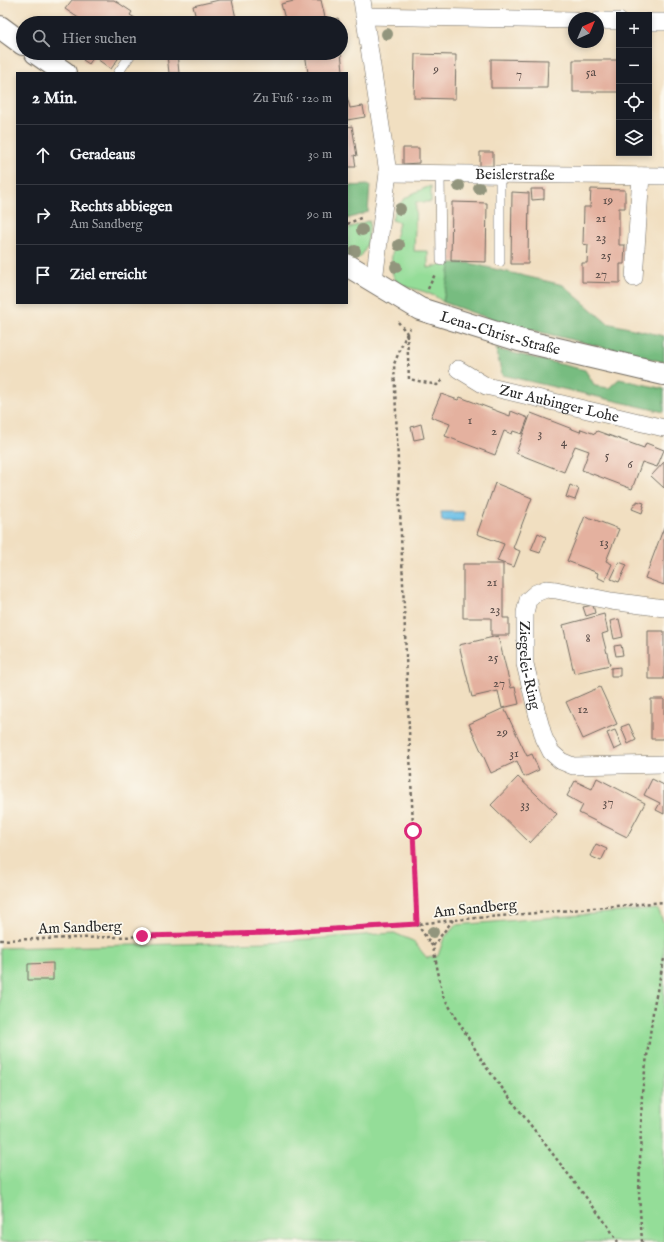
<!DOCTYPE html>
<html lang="de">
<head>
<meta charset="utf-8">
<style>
	:root { --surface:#171b24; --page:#20242c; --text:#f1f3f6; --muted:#9ea1a6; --line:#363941 }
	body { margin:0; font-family:"IM FELL English",serif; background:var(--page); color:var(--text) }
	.controls { position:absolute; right:12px; top:12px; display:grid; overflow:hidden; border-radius:0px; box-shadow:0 2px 6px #0003 }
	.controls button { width:36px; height:36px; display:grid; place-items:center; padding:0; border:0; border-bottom:1px solid var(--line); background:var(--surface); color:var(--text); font:20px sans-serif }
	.compass { position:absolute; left:568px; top:12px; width:36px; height:36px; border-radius:50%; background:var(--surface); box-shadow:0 2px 6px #0003; rotate:44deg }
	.stop { position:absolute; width:12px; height:12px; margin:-9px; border:3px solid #db2777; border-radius:50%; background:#fff }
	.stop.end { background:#db2777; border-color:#fff; box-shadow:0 1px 4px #0008 }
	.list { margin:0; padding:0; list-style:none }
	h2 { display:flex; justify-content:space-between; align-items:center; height:52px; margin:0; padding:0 16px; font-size:17px }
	h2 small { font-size:13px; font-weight:400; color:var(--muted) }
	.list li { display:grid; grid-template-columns:26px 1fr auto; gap:12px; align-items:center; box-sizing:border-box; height:60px; padding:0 16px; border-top:1px solid var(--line) }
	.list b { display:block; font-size:15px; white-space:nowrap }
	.list p { margin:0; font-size:13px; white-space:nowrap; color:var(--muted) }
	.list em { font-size:13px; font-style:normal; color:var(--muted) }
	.icon { flex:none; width:22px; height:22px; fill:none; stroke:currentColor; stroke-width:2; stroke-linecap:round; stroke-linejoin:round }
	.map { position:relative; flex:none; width:664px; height:1242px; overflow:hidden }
	.search { position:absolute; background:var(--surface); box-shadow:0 2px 6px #0003; left:16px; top:16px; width:332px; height:44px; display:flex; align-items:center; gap:10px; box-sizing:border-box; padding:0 14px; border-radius:22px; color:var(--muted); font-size:15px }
	.panel { position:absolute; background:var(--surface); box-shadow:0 2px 6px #0003; left:16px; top:72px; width:332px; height:232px; border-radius:0px }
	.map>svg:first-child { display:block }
</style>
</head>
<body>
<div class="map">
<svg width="664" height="1242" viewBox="0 0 664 1242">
	<rect width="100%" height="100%" fill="#fbf7ec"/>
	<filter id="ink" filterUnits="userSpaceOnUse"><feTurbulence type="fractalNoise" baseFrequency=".025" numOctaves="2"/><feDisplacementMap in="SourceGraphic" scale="8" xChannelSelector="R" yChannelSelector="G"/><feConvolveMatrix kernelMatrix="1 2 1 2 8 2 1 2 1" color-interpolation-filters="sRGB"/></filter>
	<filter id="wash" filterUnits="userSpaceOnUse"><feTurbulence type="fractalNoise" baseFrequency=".012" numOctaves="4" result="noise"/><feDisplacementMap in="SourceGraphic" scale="16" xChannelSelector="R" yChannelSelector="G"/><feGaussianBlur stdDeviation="0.9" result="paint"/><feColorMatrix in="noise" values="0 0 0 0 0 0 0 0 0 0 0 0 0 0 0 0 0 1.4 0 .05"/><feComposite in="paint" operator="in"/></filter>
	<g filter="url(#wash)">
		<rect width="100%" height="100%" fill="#f1dfc1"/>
		<path fill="#94dd98" stroke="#608462" d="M431 186V202H416L414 251H428V268L451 263 443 302C439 299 436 296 432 295 423 290 412 289 402 285 382 277 396 238 399 222L392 220C397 199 412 193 431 186Z
			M370 220C368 234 369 264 347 259V229Z
			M658 909 664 924V1242H0V948L268 942 394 933 413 941 427 958 438 956 444 938 456 925Z"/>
		<path fill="#77bc80" stroke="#517456" d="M370 185 368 212 347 219V186Z
			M451 263H469L563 285 607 323 664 336V362L499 322 443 302Z
			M496 349 585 370 595 386 609 388 619 379 664 389V412L502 375Z"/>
		<path fill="#6bbfe7" stroke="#4b7589" d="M441 512H464V521H442Z"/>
		<g id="blocks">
			<path fill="#e4b19f" d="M72 0H114L132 12 130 15 143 23H86L65 9Z
				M219 0H232L237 23H197L193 6Z
				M298 0H321L326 22 338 18 340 23H286L281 4Z
				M88 53H92L95 55 89 64 83 60Z
				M101 53H122L111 69 97 59Z
				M177 53 179 73H169L167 55Z
				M305 53H341L343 70 324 73H308Z
				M415 54 456 55 455 99 414 98Z
				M491 59 548 60 547 88H491Z
				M573 60H619V92H573Z
				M347 97 350 108 363 106 365 117 347 120Z
				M352 126 357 156 354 155 356 167H347V127Z
				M403 148H419V163L403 164Z
				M480 152H493V167L480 168Z
				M531 189H544V199L532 200Z
				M591 189 625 190V208H619V245H625L624 264H620V283L582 282V263H587L588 245 583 244 584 207H590Z
				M512 192 529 193 528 264H511Z
				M452 202 487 203 486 262 451 261Z
				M441 394 458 400 460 397 510 416 511 411 528 418 522 434 513 431 512 434 504 431 495 455 445 436 450 424 431 417Z
				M531 413 580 432 581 429 595 434 597 431 644 448 646 443 664 450 657 467 642 462 632 489 582 470 589 451 575 446 564 472 516 453Z
				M421 424 424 438 414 440 411 427Z
				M664 462V488L651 476Z
				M495 483 532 498 513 548 520 551 514 567 497 561 504 544 477 534Z
				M570 485 579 489 575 500 566 497Z
				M637 501 644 503 643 506H644L642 513 632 509 635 503H637Z
				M585 516 619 529 606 561 612 564 605 581 597 577 598 573 567 561Z
				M664 527V585L645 578Z
				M538 533 546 537 540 553 531 550Z
				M619 562 627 565 619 582 611 579Z
				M463 564H503V618H509V635H491V618H463Z
				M593 605 595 613 586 616 583 607Z
				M604 614 608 632 602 634 610 665 574 673 563 625Z
				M619 619 623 637 614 639 610 621Z
				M648 631H664V679H648Z
				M498 636 511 688 515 687 519 704 502 708 498 691 472 697 459 645Z
				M621 645 623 655 616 656 614 646Z
				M620 667V676H611V668Z
				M600 687 617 724 583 739 566 702Z
				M651 699H664V739H651Z
				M504 708 527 756 532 754 539 770 524 777 517 761 491 773 469 724Z
				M629 724 636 740 628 744 621 727Z
				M615 730 622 746 614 750 607 733Z
				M518 777 557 814 530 843 491 805Z
				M597 778 645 803 627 837 579 813 583 805 567 796 575 781 592 789Z
				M652 779 664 785V814L656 810 660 803 644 795Z
				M596 844 607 849 601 861 590 856Z
				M53 963V980H28V964Z"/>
		</g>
	</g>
	<g filter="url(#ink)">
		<use href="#blocks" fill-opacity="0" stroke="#706a60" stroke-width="1"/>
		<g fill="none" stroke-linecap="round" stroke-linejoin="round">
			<defs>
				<path id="service" d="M154 23V22
					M118 73 132 53
					M440 174 441 261
					M500 262V175"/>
				<g id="minor">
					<path d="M362 0 388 173 374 280"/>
					<path d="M364 16 574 20"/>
					<path d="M598 21H619"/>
					<path d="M649 22H664"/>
					<path id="s1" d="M388 173 664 176"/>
					<path d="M634 278 641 176"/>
					<path id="s2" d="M458 369 486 386 664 428"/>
					<path id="s3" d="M664 608 611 601 556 590 546 589 536 593 528 600 525 613V664L537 713 544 738 551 752 561 761 573 766 664 764"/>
				</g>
				<g id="tertiary">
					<path d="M0 27 23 44"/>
					<path d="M36 53 65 73"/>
					<path id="s4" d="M347 265 420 309 519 340 664 374"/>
				</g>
			</defs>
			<use href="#service" stroke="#706a60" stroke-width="10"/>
			<use href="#minor" stroke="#706a60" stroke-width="18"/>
			<use href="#tertiary" stroke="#706a60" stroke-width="24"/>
			<path stroke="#706a60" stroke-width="2.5" stroke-dasharray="3 3" stroke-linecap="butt" d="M347 224 363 217
				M428 289 435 274
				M398 322 407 333 410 328
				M407 333 394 364 417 924 433 947 443 996 486 1067 608 1226 618 1242
				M407 334 409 379 437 385 444 379
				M0 940 268 933 417 924 454 920 664 902
				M433 946 453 920
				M642 1242 639 1194 642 1093 654 1005 664 959"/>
			<use href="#service" stroke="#fff" stroke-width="9"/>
			<use href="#minor" stroke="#fff" stroke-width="17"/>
			<use href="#tertiary" stroke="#fff" stroke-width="22"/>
		</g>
		<g fill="#92957d">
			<circle cx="387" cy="34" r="6"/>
			<circle cx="459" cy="186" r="6"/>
			<circle cx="479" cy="188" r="6"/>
			<circle cx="400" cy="209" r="6"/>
			<circle cx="362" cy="230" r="6"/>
			<circle cx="399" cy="245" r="6"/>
			<circle cx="355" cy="251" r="6"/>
			<circle cx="396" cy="267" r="6"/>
			<circle cx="433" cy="932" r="6"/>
		</g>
	</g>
	<g fill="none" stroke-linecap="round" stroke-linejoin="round" filter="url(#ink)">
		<path stroke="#db2777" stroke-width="5" d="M142 936 268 933 417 924 413 831"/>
	</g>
	<g text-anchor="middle" stroke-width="3.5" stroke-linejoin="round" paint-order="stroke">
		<g font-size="13" fill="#594c48">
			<text x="436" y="73">9</text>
			<text x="591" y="76">5a</text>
			<text x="519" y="78">7</text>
			<text x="608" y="204">19</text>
			<text x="601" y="222">21</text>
			<text x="601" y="241">23</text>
			<text x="606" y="259">25</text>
			<text x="601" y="278">27</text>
			<text x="470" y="424">1</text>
			<text x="494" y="435">2</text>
			<text x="540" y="437">3</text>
			<text x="564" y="446">4</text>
			<text x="607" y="459">5</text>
			<text x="630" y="468">6</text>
			<text x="604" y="546">13</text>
			<text x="492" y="586">21</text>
			<text x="495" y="613">23</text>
			<text x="588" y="642">8</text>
			<text x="493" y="661">25</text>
			<text x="499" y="687">27</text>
			<text x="583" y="713">12</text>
			<text x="502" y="736">29</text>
			<text x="514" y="757">31</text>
			<text x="608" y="806">37</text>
			<text x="525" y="808">33</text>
		</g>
		<g font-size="15" fill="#2b2b2b" stroke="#fbf7ec">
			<text dy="5" stroke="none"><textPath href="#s1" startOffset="127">Beislerstraße</textPath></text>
			<text dy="5" stroke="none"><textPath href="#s4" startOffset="169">Lena-Christ-Straße</textPath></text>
			<text dy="5" stroke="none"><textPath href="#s2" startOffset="108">Zur Aubinger Lohe</textPath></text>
			<text dy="5" stroke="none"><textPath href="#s3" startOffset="207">Ziegelei-Ring</textPath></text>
			<text transform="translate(475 908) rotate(-6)" y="5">Am Sandberg</text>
			<text transform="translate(80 927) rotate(-2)" y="5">Am Sandberg</text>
		</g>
	</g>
</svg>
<div class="controls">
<button>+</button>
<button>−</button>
<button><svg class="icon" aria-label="locate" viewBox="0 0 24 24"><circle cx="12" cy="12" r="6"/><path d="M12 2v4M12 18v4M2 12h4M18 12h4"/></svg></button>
<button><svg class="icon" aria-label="layers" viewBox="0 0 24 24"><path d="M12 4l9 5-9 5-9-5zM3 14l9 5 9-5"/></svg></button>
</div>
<svg class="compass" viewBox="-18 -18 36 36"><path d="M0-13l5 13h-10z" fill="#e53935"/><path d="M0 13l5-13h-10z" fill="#9ea1a6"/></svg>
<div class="stop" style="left:413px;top:831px"></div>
<div class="stop end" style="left:142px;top:936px"></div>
<div class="search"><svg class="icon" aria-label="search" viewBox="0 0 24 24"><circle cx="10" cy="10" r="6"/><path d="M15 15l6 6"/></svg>Hier suchen</div>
<section class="panel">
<h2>2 Min.<small>Zu Fuß · 120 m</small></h2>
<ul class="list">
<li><svg class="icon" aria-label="ahead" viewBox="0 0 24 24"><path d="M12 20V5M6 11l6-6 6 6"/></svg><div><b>Geradeaus</b></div><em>30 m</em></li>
<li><svg class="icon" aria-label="right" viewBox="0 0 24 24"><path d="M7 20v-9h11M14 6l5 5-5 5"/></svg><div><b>Rechts abbiegen</b><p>Am Sandberg</p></div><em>90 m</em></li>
<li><svg class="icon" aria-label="arrive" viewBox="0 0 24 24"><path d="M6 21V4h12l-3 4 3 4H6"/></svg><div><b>Ziel erreicht</b></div></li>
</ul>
</section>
</div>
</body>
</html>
